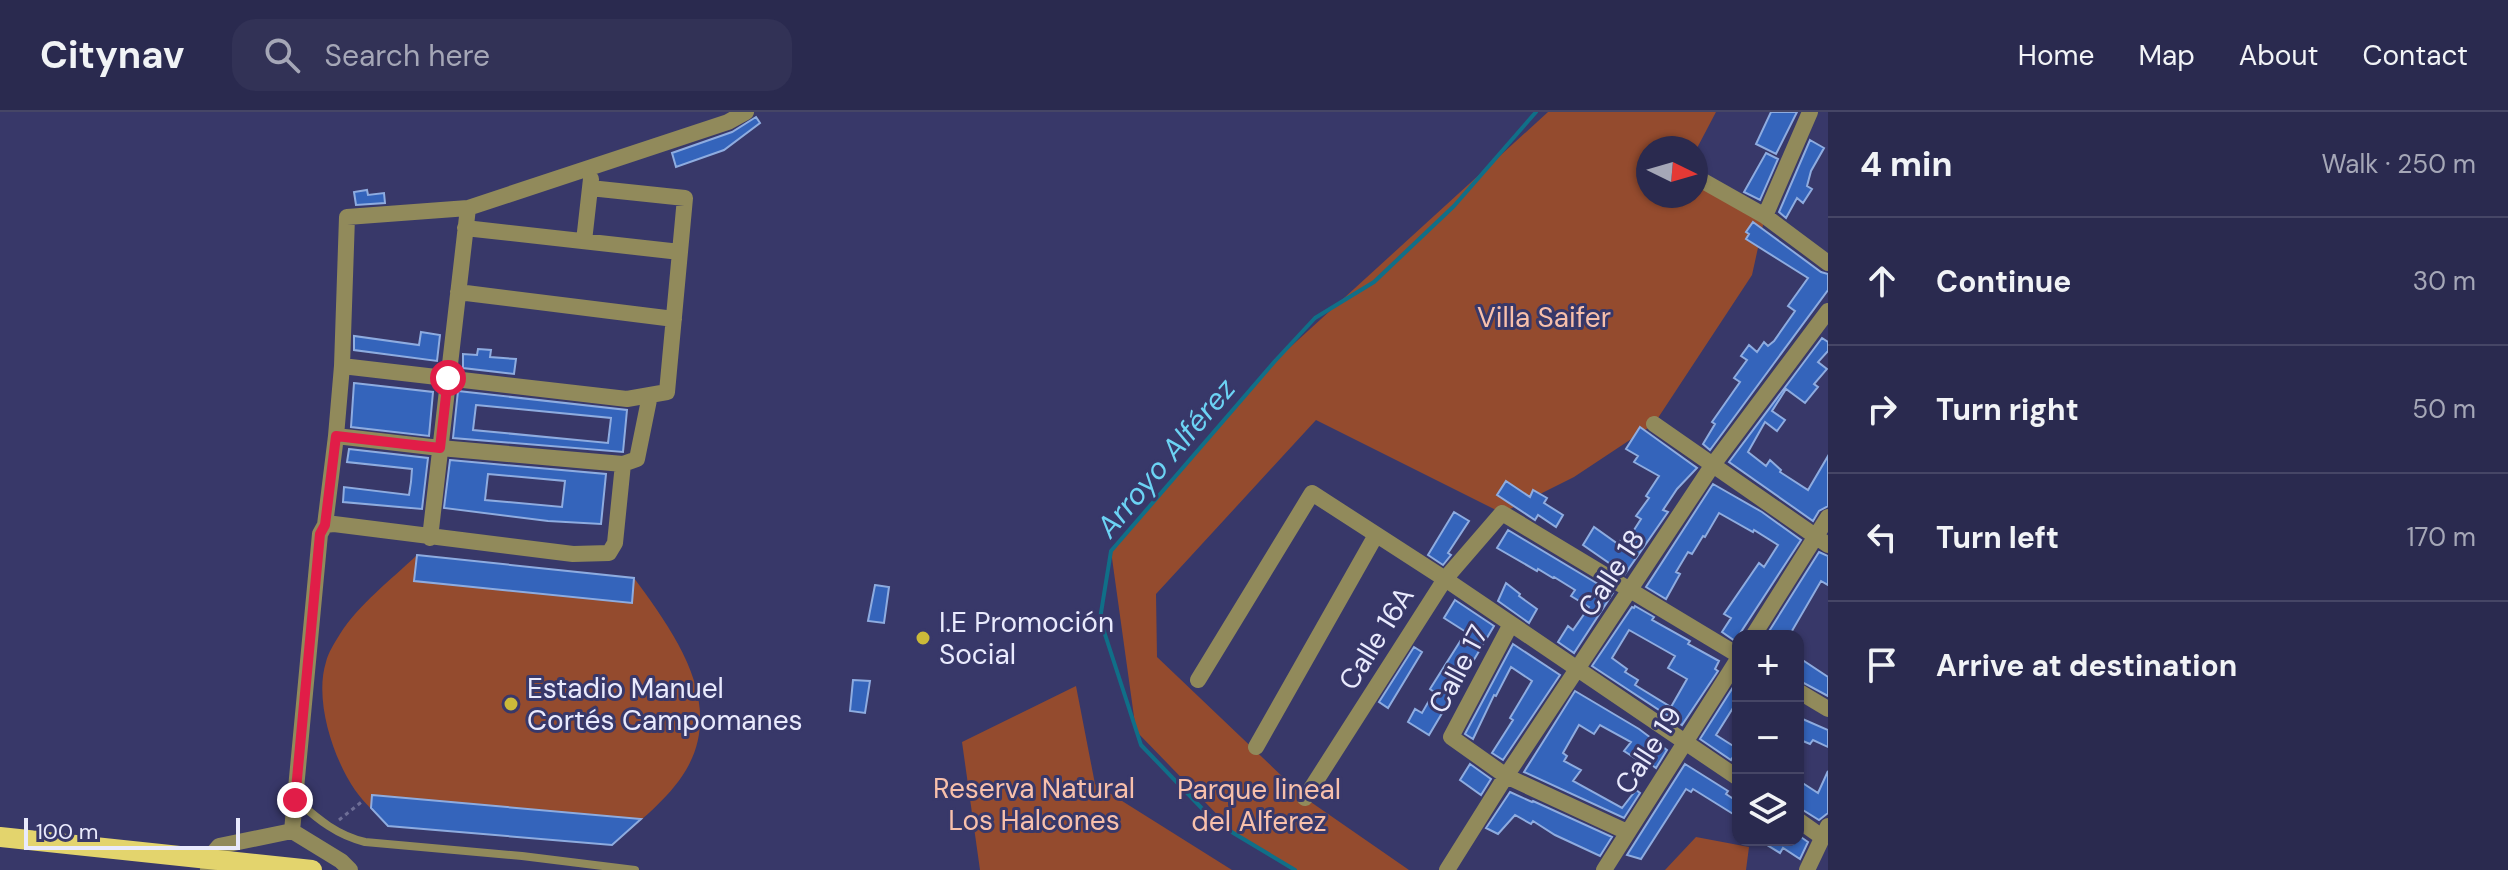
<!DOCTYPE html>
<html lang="en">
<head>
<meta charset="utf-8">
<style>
	:root { --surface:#2a2a4f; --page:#323256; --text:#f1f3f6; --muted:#a5a7b7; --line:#464666 }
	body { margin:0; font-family:"DM Sans",sans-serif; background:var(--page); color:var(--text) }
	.controls { position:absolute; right:24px; bottom:24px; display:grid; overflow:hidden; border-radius:16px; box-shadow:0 2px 6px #0004 }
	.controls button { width:72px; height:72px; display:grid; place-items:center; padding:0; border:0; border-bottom:2px solid var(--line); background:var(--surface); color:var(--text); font:40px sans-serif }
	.compass { position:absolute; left:1636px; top:24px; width:72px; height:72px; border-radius:50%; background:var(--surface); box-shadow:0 2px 6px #0004; rotate:95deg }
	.scale { position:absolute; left:24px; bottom:20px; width:216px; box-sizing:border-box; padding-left:8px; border:4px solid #e9eafd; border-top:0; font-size:22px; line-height:28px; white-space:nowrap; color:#e9eafd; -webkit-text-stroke:6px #383869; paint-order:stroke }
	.stop { position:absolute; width:24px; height:24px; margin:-18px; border:6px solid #e11d48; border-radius:50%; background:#fff }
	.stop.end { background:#e11d48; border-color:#fff; box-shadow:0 2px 8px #0008 }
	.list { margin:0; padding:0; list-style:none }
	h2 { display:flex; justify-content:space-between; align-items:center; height:104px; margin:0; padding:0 32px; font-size:34px }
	h2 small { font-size:26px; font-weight:400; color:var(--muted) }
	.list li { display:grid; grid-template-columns:52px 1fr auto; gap:24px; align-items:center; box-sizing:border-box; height:128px; padding:0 32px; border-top:2px solid var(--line) }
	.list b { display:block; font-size:30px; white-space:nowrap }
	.list em { font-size:26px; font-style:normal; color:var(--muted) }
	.icon { flex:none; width:44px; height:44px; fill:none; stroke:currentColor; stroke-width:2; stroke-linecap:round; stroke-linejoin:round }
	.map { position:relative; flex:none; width:1828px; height:758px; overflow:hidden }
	header { display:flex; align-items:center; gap:48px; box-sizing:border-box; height:112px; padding:0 40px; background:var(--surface); border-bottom:2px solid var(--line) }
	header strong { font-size:38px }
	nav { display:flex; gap:44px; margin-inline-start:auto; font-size:28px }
	.search { width:560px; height:72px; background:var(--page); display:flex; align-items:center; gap:20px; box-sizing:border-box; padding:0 28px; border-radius:24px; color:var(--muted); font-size:30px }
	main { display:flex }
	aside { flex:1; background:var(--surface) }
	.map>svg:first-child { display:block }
</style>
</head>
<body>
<header>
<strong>Citynav</strong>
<div class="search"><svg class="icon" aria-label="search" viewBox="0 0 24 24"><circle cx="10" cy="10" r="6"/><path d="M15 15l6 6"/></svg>Search here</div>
<nav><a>Home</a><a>Map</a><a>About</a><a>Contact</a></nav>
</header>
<main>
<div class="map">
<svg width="1828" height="758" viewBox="0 0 1828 758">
	<rect width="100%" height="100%" fill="#383869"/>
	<path fill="#944b2e" d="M1548 0H1716L1696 38V36H1648V84H1696V65L1765 104 1752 163 1654 312 1574 365 1502 401 1316 308 1156 482 1157 545 1305 686 1409 758H1292L1237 723 1136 619 1111 439 1275 249Z
		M417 443 634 466C673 519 726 590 686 658 668 688 638 710 612 733L388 714C377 702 364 691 355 678 333 646 314 588 326 550 328 541 335 530 340 522 359 492 391 468 417 443Z
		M1076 574 1095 672 1232 758H980L962 630Z
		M1696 725 1749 735 1746 758H1665Z"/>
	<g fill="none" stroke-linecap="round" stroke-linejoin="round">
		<path stroke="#106f88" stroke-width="4" d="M1295 758 1215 710 1141 633 1100 507 1111 439 1275 249 1315 206 1374 170 1454 94 1536 0"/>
	</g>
	<path fill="#3464bb" stroke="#8eace0" stroke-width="2" fill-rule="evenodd" d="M1771 0H1797L1776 42 1756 32Z
		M756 5 760 11 724 38 676 55 672 41 732 20Z
		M1810 28 1824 36 1811 59 1807 74 1812 77 1803 91 1797 86 1786 106 1779 100Z
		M1766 41 1778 47 1760 88 1744 80Z
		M367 78 368 83 384 81 385 91 356 93 354 80Z
		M1753 110 1821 160 1828 162V178L1710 338 1703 332 1715 312 1712 310 1740 270 1734 266 1747 248 1741 244 1749 233 1757 240 1764 230 1768 234 1774 229 1795 199 1788 194 1808 166 1746 127 1749 122 1746 120Z
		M421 220 440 223 437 249 354 238V224L419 233Z
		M1822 226 1828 230V239L1818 250 1827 257 1814 272 1818 275 1805 291 1786 277 1772 299 1785 308 1777 319 1765 310 1748 340 1766 354 1770 348 1781 358 1780 360 1808 378 1828 344V394L1819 399 1813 409 1729 350Z
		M478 237 491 238 490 245 516 247 514 262 463 256V242L477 243Z
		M354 271 433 280 429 324 351 315Z
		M458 279 627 298 623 340 453 326ZM476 293 611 306 608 331 473 318Z
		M1640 315 1697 356 1677 377 1663 398 1668 400 1625 462 1583 433 1594 415 1618 432 1620 429 1625 432 1641 407 1636 404 1649 386 1646 384 1659 364 1634 350 1638 344 1626 337Z
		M349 337 428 346 422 397 343 390 344 375 409 383 411 370 412 357 347 350Z
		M450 348 606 362 601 412 548 409 444 396ZM488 362 565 369 562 395 485 388Z
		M1506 369 1530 385 1533 378 1547 386 1544 391 1563 403 1556 415 1538 403 1535 408 1497 383Z
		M1713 372 1762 400 1801 428 1735 529 1722 520 1731 506 1724 502 1759 451 1764 455 1778 433 1754 418 1753 420 1719 401 1705 425 1703 424 1692 442 1688 440 1676 460 1680 462 1666 487 1646 475Z
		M1454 400 1469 409 1448 441 1451 443 1443 453 1428 443Z
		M1508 418 1613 481 1574 541 1558 530 1568 514 1573 518 1589 495 1571 484 1575 478 1554 465 1553 466 1538 457 1537 459 1497 436Z
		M1819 440 1828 444V473L1821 469 1789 524H1766Z
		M417 443 634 466 632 491 414 469Z
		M1506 471 1520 482 1519 484 1537 497 1529 511 1498 489Z
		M875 473 889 475 884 511 868 509Z
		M1455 488 1494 514 1429 623 1408 610 1415 597 1422 601 1434 580 1430 577 1466 520 1444 506Z
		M1635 494 1654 505 1652 508 1690 529 1688 532 1719 549 1715 557 1718 559 1682 613 1592 554 1632 495 1634 496ZM1629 518 1675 544 1668 556 1687 567 1671 595 1635 573 1638 568 1625 560 1627 557 1612 546Z
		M1513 532 1560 563 1503 648 1492 641 1513 608 1510 606 1532 569 1511 555 1496 584 1494 583 1473 627 1465 622Z
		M1414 535 1422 540 1388 596 1379 590Z
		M1798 545 1828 565V584L1798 568Z
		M853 568 870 569 865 601 850 599Z
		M1737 569 1738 588 1716 623 1738 637 1731 648 1700 627Z
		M1575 579 1639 617 1667 638 1656 656 1641 645 1638 648 1624 639 1631 630 1600 613 1594 622 1579 613 1563 641 1567 644 1564 649 1581 658 1573 669 1622 696 1636 678 1640 681 1624 706 1524 660Z
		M1798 605 1828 618V635L1813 628 1810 632 1798 627Z
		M1470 652 1491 667 1481 683 1460 668Z
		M1685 652 1728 679 1726 682 1738 690V705L1693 677 1691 680 1686 677 1641 747 1627 743Z
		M1828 659V701L1819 708 1798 695V668L1818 681Z
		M1510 680 1532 690 1533 689 1612 725 1600 744 1555 723 1533 709 1531 712 1515 703 1498 722 1486 716Z
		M372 683 641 707 612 733 388 714 371 696Z
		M1798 723 1808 730 1800 747 1783 736 1780 741 1759 728H1798Z"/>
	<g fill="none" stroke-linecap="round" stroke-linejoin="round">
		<path stroke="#6e6e96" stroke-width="3" stroke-dasharray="4 4" stroke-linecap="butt" d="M339 708 364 688"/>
		<path stroke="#918a5b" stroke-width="8" d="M296 688C318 707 336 723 365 730L522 744 635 758"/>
		<path stroke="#918a5b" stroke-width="16" d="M1696 65 1765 104 1828 151
			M1765 104 1810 0
			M465 116 680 140
			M584 129 591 67
			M458 180 674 207
			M342 254 627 287 667 280 685 86 590 76
			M1654 312 1828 433
			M336 324 440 336 623 352
			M325 413 334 412 573 442 609 441 615 431 623 352 637 347 650 283
			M430 426 468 96
			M1511 512 1451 625 1506 664 1627 720
			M1753 524 1828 405
			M1198 568 1312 381 1445 467 1738 666
			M1798 579 1828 597
			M1256 635 1376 423
			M1305 686 1445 467 1502 401 1738 543
			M1798 708 1822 725
			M292 719 320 422 325 413 336 324 342 254 347 105 468 96 728 10 746 0
			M208 758 209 746 219 734 292 719 341 749 350 758
			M1447 758 1506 664 1712 354 1828 199
			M1604 758 1738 547
			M1807 758 1828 714"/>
		<path stroke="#e3d46d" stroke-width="20" d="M0 725 312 758"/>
	</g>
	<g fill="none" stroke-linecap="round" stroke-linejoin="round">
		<path stroke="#e11d48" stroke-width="10" d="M295 688 320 422 325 413 336 324 440 336 448 266"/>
	</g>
	<g fill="#cbba39" stroke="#383869" stroke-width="3">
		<circle cx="923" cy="526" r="8"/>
		<circle cx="511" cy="592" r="8"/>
	</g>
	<g text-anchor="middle" stroke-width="6" stroke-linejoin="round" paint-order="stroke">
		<g font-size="28" fill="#f8c0ab" stroke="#383869">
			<text x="1544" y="215">Villa Saifer</text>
			<text x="1034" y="686">Reserva Natural<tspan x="1034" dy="32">Los Halcones</tspan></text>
			<text x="1259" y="687">Parque lineal<tspan x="1259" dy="32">del Alferez</tspan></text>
		</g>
		<g font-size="28" fill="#e9eafd" stroke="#383869">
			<text transform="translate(1611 461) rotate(-57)" y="10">Calle 18</text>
			<text transform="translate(1376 526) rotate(-58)" y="10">Calle 16A</text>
			<text transform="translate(1458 557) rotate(-62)" y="10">Calle 17</text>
			<text transform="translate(1648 638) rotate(-57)" y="10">Calle 19</text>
		</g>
		<g font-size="28" fill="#e9eafd" stroke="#383869" text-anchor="start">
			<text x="939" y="520">I.E Promoción<tspan x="939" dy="32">Social</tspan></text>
			<text x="527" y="586">Estadio Manuel<tspan x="527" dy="32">Cortés Campomanes</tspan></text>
		</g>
		<g font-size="30" font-style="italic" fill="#6cd3f4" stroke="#383869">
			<text transform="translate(1166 346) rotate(-50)" y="10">Arroyo Alférez</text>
		</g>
	</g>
</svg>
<div class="controls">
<button>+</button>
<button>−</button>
<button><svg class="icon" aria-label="layers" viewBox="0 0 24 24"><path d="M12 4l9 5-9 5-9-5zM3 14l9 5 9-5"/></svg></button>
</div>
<svg class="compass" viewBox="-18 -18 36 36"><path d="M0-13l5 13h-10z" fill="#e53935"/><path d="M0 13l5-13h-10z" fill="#a5a7b7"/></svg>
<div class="scale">100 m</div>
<div class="stop" style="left:448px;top:266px"></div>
<div class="stop end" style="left:295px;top:688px"></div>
</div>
<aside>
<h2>4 min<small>Walk · 250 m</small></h2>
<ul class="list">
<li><svg class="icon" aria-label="ahead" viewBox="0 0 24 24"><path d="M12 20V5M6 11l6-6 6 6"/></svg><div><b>Continue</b></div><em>30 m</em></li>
<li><svg class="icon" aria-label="right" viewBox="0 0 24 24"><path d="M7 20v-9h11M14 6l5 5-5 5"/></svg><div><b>Turn right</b></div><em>50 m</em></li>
<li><svg class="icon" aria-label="left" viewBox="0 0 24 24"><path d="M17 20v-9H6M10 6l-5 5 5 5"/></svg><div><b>Turn left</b></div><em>170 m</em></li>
<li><svg class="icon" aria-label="arrive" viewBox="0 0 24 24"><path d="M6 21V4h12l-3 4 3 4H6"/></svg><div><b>Arrive at destination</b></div></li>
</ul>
</aside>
</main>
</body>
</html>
